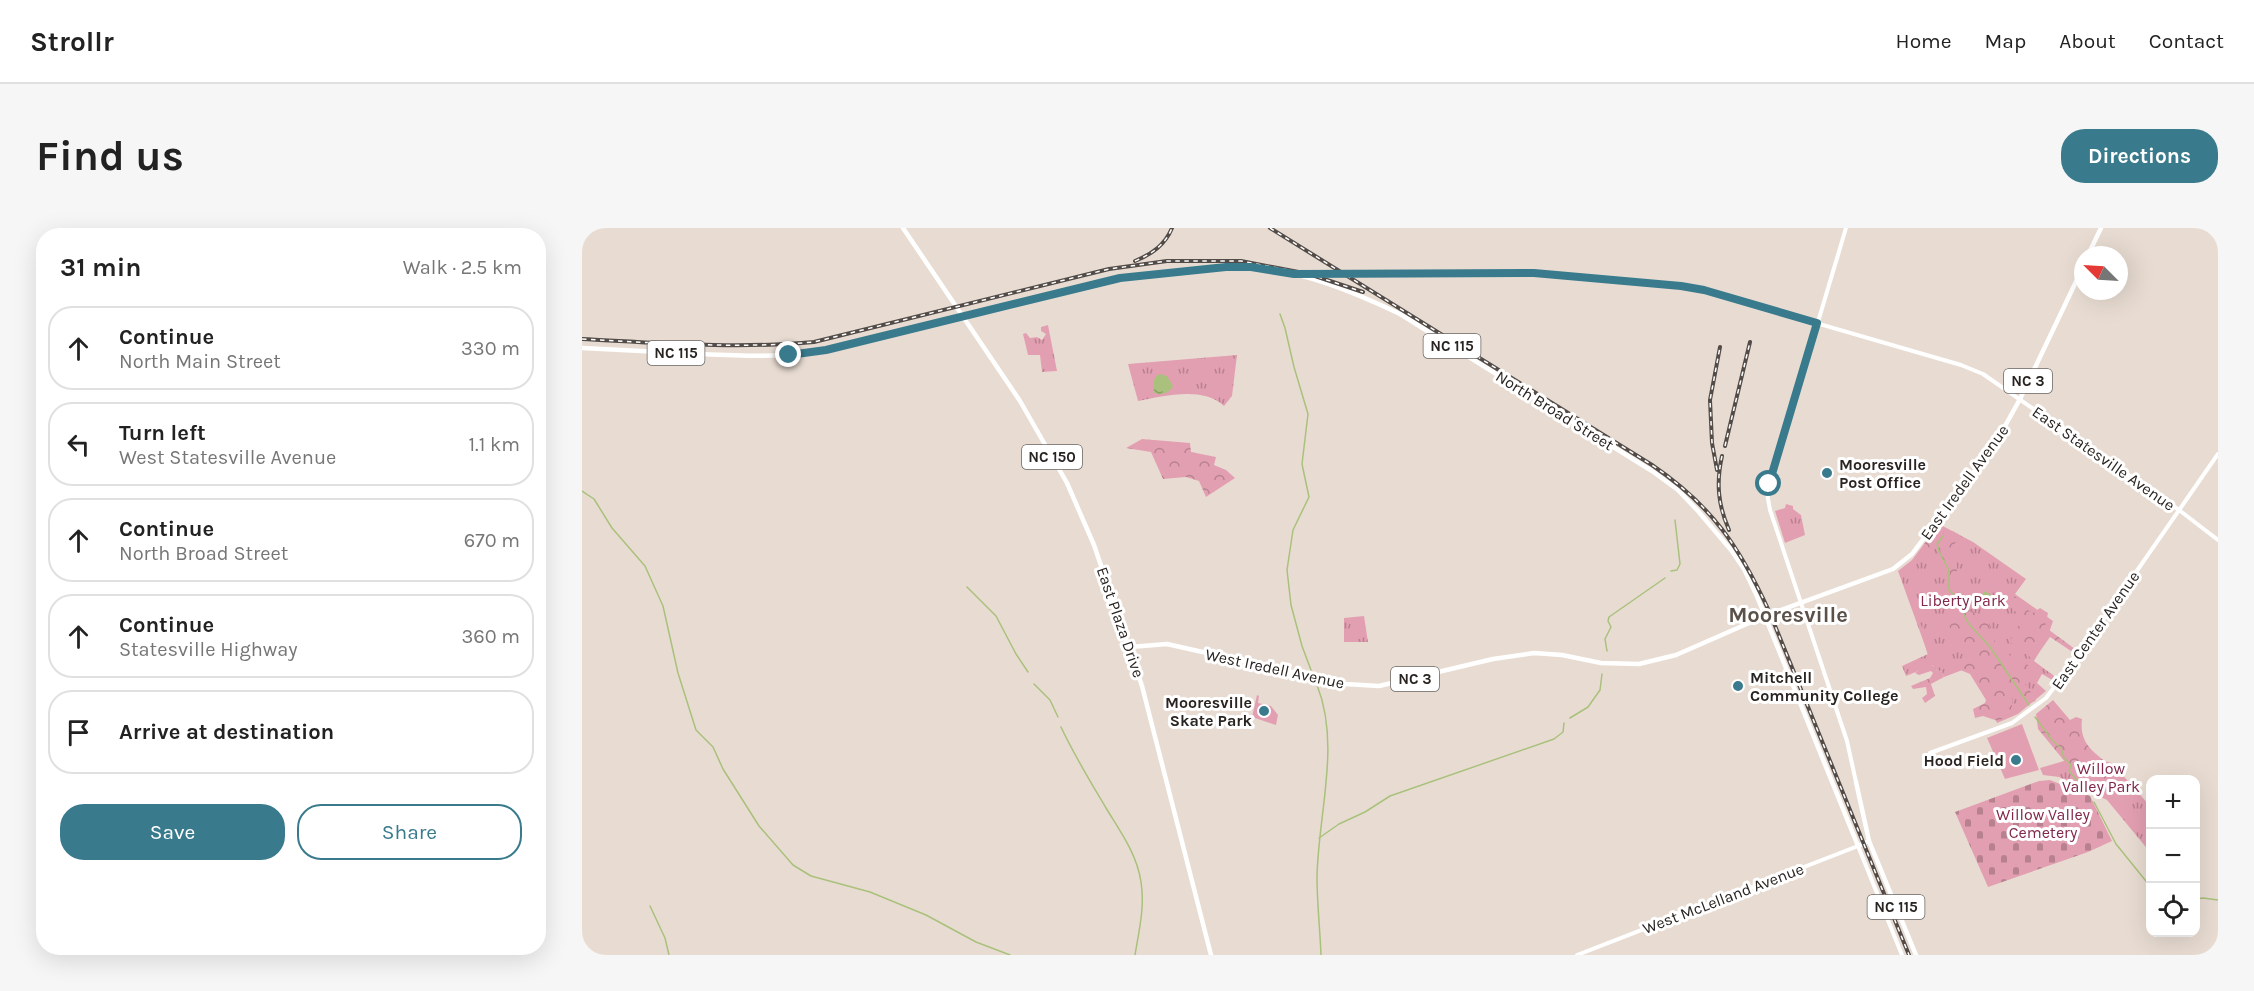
<!DOCTYPE html>
<html lang="en">
<head>
<meta charset="utf-8">
<style>
	:root { --surface:#fff; --page:#f6f6f6; --text:#222; --muted:#767676; --line:#e0e0e0; --accent:#397b8d }
	body { margin:0; font-family:Karla,sans-serif; background:var(--page); color:var(--text) }
	.controls { position:absolute; right:18px; bottom:18px; display:grid; overflow:hidden; border-radius:12px; box-shadow:0 6px 24px #0002 }
	.controls button { width:54px; height:54px; display:grid; place-items:center; padding:0; border:0; border-bottom:2px solid var(--line); background:var(--surface); color:var(--text); font:30px sans-serif }
	.compass { position:absolute; left:1492px; top:18px; width:54px; height:54px; border-radius:50%; background:var(--surface); box-shadow:0 6px 24px #0002; rotate:294deg }
	.stop { position:absolute; width:18px; height:18px; margin:-14px; border:4px solid #397b8d; border-radius:50%; background:#fff }
	.stop.end { background:#397b8d; border-color:#fff; box-shadow:0 2px 6px #0008 }
	.list { margin:0; padding:0; list-style:none }
	h2 { display:flex; justify-content:space-between; align-items:center; height:78px; margin:0; padding:0 24px; font-size:26px }
	h2 small { font-size:20px; font-weight:400; color:var(--muted) }
	.list li { display:grid; grid-template-columns:39px 1fr auto; gap:18px; align-items:center; box-sizing:border-box; height:84px; margin:0 12px 12px; padding:0 12px; border:2px solid var(--line); border-radius:24px }
	.list b { display:block; font-size:22px; white-space:nowrap }
	.list p { margin:0; font-size:20px; white-space:nowrap; color:var(--muted) }
	.list em { font-size:20px; font-style:normal; color:var(--muted) }
	.actions { display:flex; gap:12px; padding:18px 24px }
	.actions a { flex:1; padding:14px 0; border:2px solid var(--accent); border-radius:24px; text-align:center; font-size:21px; color:var(--accent) }
	.actions .main { background:var(--accent); color:#fff }
	.icon { flex:none; width:33px; height:33px; fill:none; stroke:currentColor; stroke-width:2; stroke-linecap:round; stroke-linejoin:round }
	.map { position:relative; flex:none; width:1636px; height:727px; overflow:hidden; border-radius:24px }
	header { display:flex; align-items:center; gap:36px; box-sizing:border-box; height:84px; padding:0 30px; background:var(--surface); border-bottom:2px solid var(--line) }
	header strong { font-size:28px }
	nav { display:flex; gap:33px; margin-inline-start:auto; font-size:21px }
	.intro { display:flex; align-items:center; justify-content:space-between; box-sizing:border-box; height:144px; padding:0 36px }
	h1 { margin:0; font-size:42px }
	.button { padding:15px 27px; border-radius:24px; background:var(--accent); color:#fff; font-size:21px; font-weight:700 }
	main { display:flex; gap:36px; padding:0 36px }
	aside { flex:1; background:var(--surface); border-radius:24px; box-shadow:0 6px 24px #0002 }
	.map>svg:first-child { display:block }
</style>
</head>
<body>
<header>
<strong>Strollr</strong>
<nav><a>Home</a><a>Map</a><a>About</a><a>Contact</a></nav>
</header>
<div class="intro"><h1>Find us</h1><a class="button">Directions</a></div>
<main>
<aside>
<h2>31 min<small>Walk · 2.5 km</small></h2>
<ul class="list">
<li><svg class="icon" aria-label="ahead" viewBox="0 0 24 24"><path d="M12 20V5M6 11l6-6 6 6"/></svg><div><b>Continue</b><p>North Main Street</p></div><em>330 m</em></li>
<li><svg class="icon" aria-label="left" viewBox="0 0 24 24"><path d="M17 20v-9H6M10 6l-5 5 5 5"/></svg><div><b>Turn left</b><p>West Statesville Avenue</p></div><em>1.1 km</em></li>
<li><svg class="icon" aria-label="ahead" viewBox="0 0 24 24"><path d="M12 20V5M6 11l6-6 6 6"/></svg><div><b>Continue</b><p>North Broad Street</p></div><em>670 m</em></li>
<li><svg class="icon" aria-label="ahead" viewBox="0 0 24 24"><path d="M12 20V5M6 11l6-6 6 6"/></svg><div><b>Continue</b><p>Statesville Highway</p></div><em>360 m</em></li>
<li><svg class="icon" aria-label="arrive" viewBox="0 0 24 24"><path d="M6 21V4h12l-3 4 3 4H6"/></svg><div><b>Arrive at destination</b></div></li>
</ul>
<div class="actions"><a class="main">Save</a><a>Share</a></div>
</aside>
<div class="map">
<svg width="1636" height="727" viewBox="0 0 1636 727">
	<defs>
		<pattern id="grass-tufts" width="24" height="20" patternUnits="userSpaceOnUse" patternTransform="scale(1.5)"><rect width="24" height="20" fill="#e39fb2"/><path d="M3 7l-1-3M5 7V3M7 7l1-3M15 17l-1-3M17 17v-4M19 17l1-3" fill="none" stroke="#b88190"/></pattern>
		<pattern id="forest-crowns" width="20" height="18" patternUnits="userSpaceOnUse" patternTransform="scale(1.5)"><rect width="20" height="18" fill="#e39fb2"/><path d="M2 6a3 3 0 1 1 6 0M12 15a3 3 0 1 1 6 0" fill="none" stroke="#b88190"/></pattern>
		<pattern id="cemetery-stones" width="16" height="16" patternUnits="userSpaceOnUse" patternTransform="scale(1.5)"><rect width="16" height="16" fill="#e39fb2"/><path d="M2 7V4a2 2 0 0 1 4 0v3zM10 15v-3a2 2 0 0 1 4 0v3z" fill="#b88190"/></pattern>
		<pattern id="water-ripples" width="26" height="14" patternUnits="userSpaceOnUse" patternTransform="scale(1.5)"><rect width="26" height="14" fill="#a9c17c"/><path d="M2 4q2-2 4 0t4 0M15 11q2-2 4 0t4 0" fill="none" stroke="#8a9d65"/></pattern>
	</defs>
	<rect width="100%" height="100%" fill="#e8dcd2"/>
	<path fill="url(#grass-tufts)" d="M466 97 475 143 460 144 458 127H446L441 106 444 105 448 110 455 109 460 112 464 106 459 103V99Z
		M655 127 650 168 642 178C621 158 582 168 556 173L546 136Z
		M1204 276 1211 278V281L1219 287 1223 307 1203 315 1193 283 1203 280Z
		M1357 296 1391 314 1444 351 1433 366 1471 393 1466 408 1452 433 1475 450 1472 453 1460 446 1455 455 1464 463 1436 486 1415 495 1391 438 1362 449 1360 444 1353 441 1351 437 1324 448 1320 438 1346 426 1316 343 1330 332Z
		M782 388 786 414H762V390Z
		M1499 528 1530 535 1568 578V624L1525 572 1477 549 1461 547 1458 540Z"/>
	<path fill="url(#forest-crowns)" d="M560 211 608 215 609 224 634 229 632 237 644 242 653 250 624 269 617 253 604 249 581 251 569 224 544 220Z
		M1355 303 1365 307 1371 303 1383 311 1381 314 1373 315C1368 325 1376 330 1375 341 1375 347 1373 351 1374 357L1371 359 1367 357C1369 346 1365 341 1359 333L1360 319 1350 322 1342 316Z
		M1371 364 1376 366C1383 387 1390 381 1405 390L1415 419 1442 433 1449 440 1441 453 1454 472 1453 473 1441 479 1425 460 1430 470V479L1426 488 1416 493 1401 488 1393 490 1391 481 1403 475 1404 472 1388 446 1376 441 1375 437 1386 427 1387 423 1365 396 1368 370Z
		M1433 368 1435 371 1433 376 1435 379 1439 378 1451 385 1458 380 1466 385 1463 399 1493 421 1492 425 1468 409 1452 432 1428 414 1429 411 1441 390 1426 377Z
		M1346 436 1347 438 1351 437 1353 441 1360 444 1362 449 1349 456 1353 468 1343 475 1340 470 1345 466 1344 459 1331 461 1329 458 1348 450 1351 445 1349 443 1337 447 1333 445Z
		M1471 472 1488 492 1494 489 1500 491C1497 516 1512 524 1529 538L1510 535 1522 548 1519 553 1493 546 1456 501 1454 486Z"/>
	<path fill="url(#cemetery-stones)" d="M1468 552 1508 568 1530 613 1506 624 1406 659 1373 584 1457 553Z"/>
	<path fill="#e39fb2" d="M1327 361H1329L1327 364C1332 373 1336 382 1337 392 1338 398 1344 402 1344 410L1347 411 1345 419 1347 417 1349 418 1351 427 1349 429 1347 424 1346 427 1336 394 1337 388 1324 364Z
		M675 467 677 468 676 475 689 478 696 487 694 497 670 489Z
		M1440 496 1457 542 1423 551 1405 510Z"/>
	<path fill="url(#water-ripples)" d="M577 146 585 148 591 158C588 165 579 168 572 165 572 158 570 150 577 146Z
		M1403 363 1418 373 1414 379 1409 375 1406 380 1401 376 1404 372 1399 368Z"/>
	<g fill="none" stroke-linecap="round" stroke-linejoin="round">
		<path stroke="#a9c17c" stroke-width="1.5" d="M698 86 703 100 712 139 726 186 720 236 727 269 711 302 705 342 709 377 720 418 729 442
			M0 263 12 271 30 300 63 338 81 378 96 445 114 502 131 519 141 541 177 598 211 637 229 648 288 664 344 687 394 714 428 727
			M1361 308 1355 316 1358 326 1367 342V362L1374 369 1386 395 1408 419 1447 477
			M1089 343 1095 342 1098 336 1093 292
			M385 359 414 388 434 426 446 444
			M1025 423 1023 411 1029 399 1026 393 1027 389 1083 350
			M452 456 468 472 476 489
			M735 457C759 517 736 586 735 649 735 675 738 701 739 727
			M1453 489 1470 512 1479 520 1482 530 1489 537 1487 543 1494 551 1500 552 1505 560
			M988 490 1006 479 1018 462 1020 446
			M479 499C492 527 508 553 524 580 538 603 555 626 559 654 563 678 557 703 553 727
			M1512 574 1534 616 1568 658
			M737 610 757 596 783 584 808 568 972 511 981 504 982 495
			M1614 671 1621 670 1636 672
			M68 678 83 710 87 727"/>
		<path stroke="#fff" stroke-width="4" d="M1264 0 1185 265 1188 282 1265 513 1274 554
			M718 46 952 45 1113 60 1379 137 1401 146 1597 282 1636 312
			M1348 525 1430 495 1464 470 1493 432 1636 226
			M995 727 1276 618 1320 727"/>
		<path stroke="#fff" stroke-width="4.5" d="M321 0 438 173 485 255 512 317 560 458 629 727
			M1506 27 1519 0
			M0 120C39 122 79 124 118 126 161 128 203 130 245 122 363 98 479 54 599 43 622 41 644 38 667 39 719 42 772 64 818 86L1070 243 1096 262 1116 283 1149 322 1162 341 1174 366 1276 618 1287 613
			M548 419 585 416 763 456 797 458 911 431 952 425 980 427 1019 435 1057 436 1094 427 1183 388 1311 341 1330 326 1413 216 1438 171 1501 39
			M1274 554 1287 613 1334 727"/>
		<defs>
			<path id="rail" d="M688 0 1070 237C1130 278 1157 318 1187 383L1327 727
				M553 33C570 26 583 17 590 0
				M0 111C78 115 155 121 232 114L527 41 585 33H659L727 46 781 64
				M1143 218 1168 114
				M1140 228C1134 255 1136 277 1147 302
				M1135 242 1130 215 1128 172 1138 119"/>
		</defs>
		<use href="#rail" stroke="#524b47" stroke-width="4"/>
		<use href="#rail" stroke="#fff" stroke-width="1.5" stroke-dasharray="4.5" stroke-linecap="butt"/>
	</g>
	<g fill="none" stroke-linecap="round" stroke-linejoin="round">
		<path stroke="#397b8d" stroke-width="8" d="M207 127 244 122 538 50 644 39H669L712 46 952 45 1099 58 1122 62 1235 95 1187 256"/>
	</g>
	<g fill="#397b8d" stroke="#fff" stroke-width="2">
		<circle cx="1245" cy="245" r="6"/>
		<circle cx="1156" cy="458" r="6"/>
		<circle cx="682" cy="483" r="6"/>
		<circle cx="1434" cy="532" r="6"/>
	</g>
	<g text-anchor="middle" stroke-width="6" stroke-linejoin="round" paint-order="stroke">
		<g fill="#fff" stroke="#696664" stroke-width="1.5">
			<rect x="841.5" y="106" width="57" height="24" rx="4.5"/>
			<rect x="65.5" y="113" width="57" height="24" rx="4.5"/>
			<rect x="1422" y="141" width="48" height="24" rx="4.5"/>
			<rect x="440" y="217" width="60" height="24" rx="4.5"/>
			<rect x="809" y="439" width="48" height="24" rx="4.5"/>
			<rect x="1285.5" y="667" width="57" height="24" rx="4.5"/>
		</g>
		<g font-size="15" font-weight="bold" fill="#292421">
			<text x="870" y="123">NC 115</text>
			<text x="94" y="130">NC 115</text>
			<text x="1446" y="158">NC 3</text>
			<text x="470" y="234">NC 150</text>
			<text x="833" y="456">NC 3</text>
			<text x="1314" y="684">NC 115</text>
		</g>
		<g font-size="16" fill="#292421" stroke="#fff">
			<text transform="translate(973 182) rotate(32)" y="6">North Broad Street</text>
			<text transform="translate(1522 230) rotate(35)" y="6">East Statesville Avenue</text>
			<text transform="translate(1382 254) rotate(-54)" y="6">East Iredell Avenue</text>
			<text transform="translate(539 394) rotate(71)" y="6">East Plaza Drive</text>
			<text transform="translate(1513 402) rotate(-55)" y="6">East Center Avenue</text>
			<text transform="translate(693 440) rotate(12)" y="6">West Iredell Avenue</text>
			<text transform="translate(1141 670) rotate(-21)" y="6">West McLelland Avenue</text>
		</g>
		<g font-size="16" font-weight="bold" fill="#292421" stroke="#fff" text-anchor="start">
			<text x="1257" y="242">Mooresville<tspan x="1257" dy="18">Post Office</tspan></text>
			<text x="1168" y="455">Mitchell<tspan x="1168" dy="18">Community College</tspan></text>
			<text x="670" y="480" text-anchor="end">Mooresville<tspan x="670" dy="18">Skate Park</tspan></text>
			<text x="1422" y="538" text-anchor="end">Hood Field</text>
		</g>
		<g font-size="16" fill="#81274a" stroke="#fff">
			<text x="1381" y="378">Liberty Park</text>
			<text x="1519" y="546">Willow<tspan x="1519" dy="18">Valley Park</tspan></text>
			<text x="1461" y="592">Willow Valley<tspan x="1461" dy="18">Cemetery</tspan></text>
		</g>
		<g font-size="22" font-weight="bold" fill="#5b5149" stroke="#fff">
			<text x="1206" y="394">Mooresville</text>
		</g>
	</g>
</svg>
<div class="controls">
<button>+</button>
<button>−</button>
<button><svg class="icon" aria-label="locate" viewBox="0 0 24 24"><circle cx="12" cy="12" r="6"/><path d="M12 2v4M12 18v4M2 12h4M18 12h4"/></svg></button>
</div>
<svg class="compass" viewBox="-18 -18 36 36"><path d="M0-13l5 13h-10z" fill="#e53935"/><path d="M0 13l5-13h-10z" fill="#767676"/></svg>
<div class="stop" style="left:1187px;top:256px"></div>
<div class="stop end" style="left:207px;top:127px"></div>
</div>
</main>
</body>
</html>
